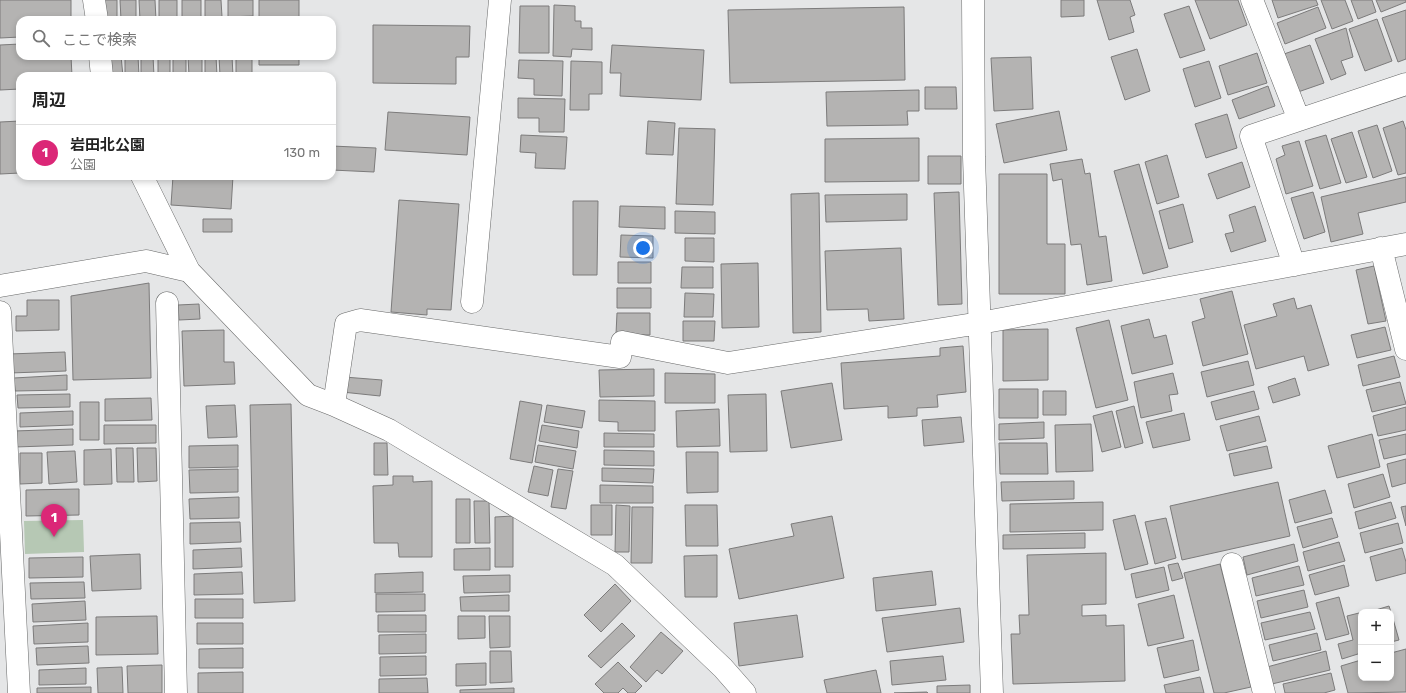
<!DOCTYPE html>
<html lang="ja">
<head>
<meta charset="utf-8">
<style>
	:root { --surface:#fff; --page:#f2f2f2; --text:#222; --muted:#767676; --line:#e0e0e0; --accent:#db2777 }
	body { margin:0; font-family:Rubik,"Noto Sans JP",sans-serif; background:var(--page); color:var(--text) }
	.controls { position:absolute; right:12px; bottom:12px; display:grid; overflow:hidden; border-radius:8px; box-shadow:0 2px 6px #0003 }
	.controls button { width:36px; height:36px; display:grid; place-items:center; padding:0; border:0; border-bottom:1px solid var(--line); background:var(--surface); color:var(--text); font:20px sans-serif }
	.you { position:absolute; left:643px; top:248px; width:14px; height:14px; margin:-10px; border:3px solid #fff; border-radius:50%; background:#1a73e8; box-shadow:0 0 0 6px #1a73e833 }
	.badge { display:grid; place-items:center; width:26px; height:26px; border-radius:50%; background:var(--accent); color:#fff; font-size:13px; font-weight:700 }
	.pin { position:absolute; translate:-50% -33px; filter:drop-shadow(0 1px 2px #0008) }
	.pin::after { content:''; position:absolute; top:21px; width:14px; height:12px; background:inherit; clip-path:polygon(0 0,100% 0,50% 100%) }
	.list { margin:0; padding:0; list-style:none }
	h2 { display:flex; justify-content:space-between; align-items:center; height:52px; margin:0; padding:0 16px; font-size:17px }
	h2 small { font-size:13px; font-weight:400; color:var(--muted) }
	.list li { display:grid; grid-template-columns:26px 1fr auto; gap:12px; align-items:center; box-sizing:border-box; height:56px; padding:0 16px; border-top:1px solid var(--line) }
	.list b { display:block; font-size:15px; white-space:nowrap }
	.list p { margin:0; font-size:13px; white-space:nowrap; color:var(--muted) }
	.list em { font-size:13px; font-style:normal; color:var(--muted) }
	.icon { flex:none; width:22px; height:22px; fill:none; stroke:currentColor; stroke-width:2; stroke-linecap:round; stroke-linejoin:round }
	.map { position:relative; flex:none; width:1406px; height:693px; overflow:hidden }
	.search { position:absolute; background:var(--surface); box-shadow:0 2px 6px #0003; left:16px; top:16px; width:320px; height:44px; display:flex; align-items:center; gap:10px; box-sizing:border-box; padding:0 14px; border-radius:12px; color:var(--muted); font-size:15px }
	.panel { position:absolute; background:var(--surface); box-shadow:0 2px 6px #0003; left:16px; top:72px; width:320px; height:108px; border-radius:12px }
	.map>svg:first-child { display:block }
</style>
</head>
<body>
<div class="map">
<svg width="1406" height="693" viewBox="0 0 1406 693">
	<rect width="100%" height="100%" fill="#e5e6e7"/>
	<path fill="#b6c8b4" d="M83 520 84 552 25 554 24 521Z"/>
	<path fill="#b4b3b2" stroke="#7c7b7b" d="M0 0H71V20H20V37L0 38Z
		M100 0H117V20H101Z
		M120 0H136V20H121Z
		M139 0H155L156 20H140Z
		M159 0H177V17H159Z
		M182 0H201V18H182Z
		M205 0H221L222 17H205Z
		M228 0H253V16L228 17Z
		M259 0H299V20H259Z
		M1061 0H1084V16L1061 17Z
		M1097 0H1130L1135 15 1130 17 1134 32 1109 40Z
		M1195 0H1238L1247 25 1210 39Z
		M1272 0H1316L1318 5 1278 18Z
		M1321 0H1345L1353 21 1332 29Z
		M1351 0H1372L1376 12 1358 19Z
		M1376 0H1406V2L1381 12Z
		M554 5 575 6V21H581V28H592V50L572 49 571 57 553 56Z
		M520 6H549V53H519Z
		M1189 6 1205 50 1180 58 1164 14Z
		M904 7 905 80 730 83 728 10Z
		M1318 7 1326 28 1285 44 1277 23Z
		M1406 10V59L1398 62 1382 18Z
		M1377 19 1392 61 1365 71 1349 29Z
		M373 25 470 26 469 57H456V84L373 83Z
		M1346 28 1353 57 1341 61 1346 74 1331 80 1315 39Z
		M20 44V56H71L72 76H20V89L0 90V45Z
		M612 45 704 50 701 100 620 96 621 73H610Z
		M1310 45 1324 83 1298 92 1284 54Z
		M1137 49 1150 91 1125 100 1111 57Z
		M1257 53 1267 83 1228 95 1219 66Z
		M108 56H121L123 76H109Z
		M125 56H138L139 76H125Z
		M141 56H153L154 76H141Z
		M158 56H170V76H158Z
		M173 56H186V76H173Z
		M188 56H202V76H189Z
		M205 56H216L217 76H205Z
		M219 56H232L233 76H220Z
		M236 56H252V76H236Z
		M259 56H299V65H259Z
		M1031 57 1033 109 994 111 991 58Z
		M519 60 563 61 562 96 534 95V79L518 78Z
		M571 61 602 62V94H589V110H570Z
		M1209 61 1221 98 1195 107 1183 69Z
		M1268 86 1275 106 1239 119 1232 100Z
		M925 87H956L957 109H925Z
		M919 90V111H907L908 125 827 126 826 92Z
		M518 98 565 99 564 132H539V118H518Z
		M1059 111 1067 150 1004 163 996 124Z
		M388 112 470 117 467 155 385 150Z
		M1227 114 1237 148 1206 158 1195 124Z
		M20 121V173L0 174V122Z
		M648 121 675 123 673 155 646 154Z
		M1403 121 1406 130V173L1398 175 1383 128Z
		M1377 125 1392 171 1373 178 1358 131Z
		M679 128 715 129 713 205 676 204Z
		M1352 132 1367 177 1346 183 1331 139Z
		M521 135 567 137 565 169 535 168 536 153 520 152Z
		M1326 135 1341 183 1320 189 1305 141Z
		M919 138V181L825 182V139Z
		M1299 141 1313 186 1286 194 1276 159 1285 155 1282 146Z
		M332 146 376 148 374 172 332 170Z
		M1167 155 1179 197 1157 204 1145 162Z
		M928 156H961V184H928Z
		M1082 159 1085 174 1090 173 1099 237 1106 236 1112 281 1087 285 1081 244 1071 245 1062 179 1053 181 1050 164Z
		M1242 162 1250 187 1217 199 1208 174Z
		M1139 164 1168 267 1143 274 1114 171Z
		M999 174H1047V244H1065V294H999Z
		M173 176H233L231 209 171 205Z
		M1406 177V202L1358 213 1363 234 1331 242 1321 197Z
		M959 192 962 304 938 305 934 193Z
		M1313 192 1325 232 1304 239 1291 198Z
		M819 193 821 332 793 333 791 194Z
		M907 194V220L826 222 825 195Z
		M399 200 459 204 451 310 427 309V315L391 312Z
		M573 201H598L597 275H573Z
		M1183 204 1193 242 1169 249 1159 211Z
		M620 206 665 207V229L619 227Z
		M1255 206 1266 241 1231 252 1225 234 1234 232 1229 215Z
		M675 211 715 212V234L675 233Z
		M203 219H232V232H203Z
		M621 235 653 236V258L620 257Z
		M685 238H714V262L685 261Z
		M901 248 904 319 869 321 868 309 827 310 825 251Z
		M618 262H651V283H618Z
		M758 263 759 327 722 328 721 264Z
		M1374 266 1386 321 1368 324 1356 270Z
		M682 267H713V288H681Z
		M149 283 151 378 73 380 71 296Z
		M617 288H651V308H617Z
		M1232 291 1248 354 1203 366 1192 322 1205 318 1200 299Z
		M685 293 714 294 713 317H684Z
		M1294 298 1297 309 1311 305 1329 365 1308 371 1304 356 1256 369 1244 325 1277 316 1273 304Z
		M27 300H59V330L16 331V316H27Z
		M199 304 200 319 179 320 178 305Z
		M617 313H650V335L616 334Z
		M1149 319 1154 338 1166 335 1173 364 1132 374 1121 326Z
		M1109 320 1128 400 1096 408 1076 328Z
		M683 321H715L714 341H683Z
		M1385 327 1391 350 1357 358 1351 335Z
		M1048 329V380L1003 381V330Z
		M224 330V362H234L235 384 184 386 182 331Z
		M963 346 966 392 937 395 938 407 917 408V416L888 418V406L844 409 841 363 940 356V348Z
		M65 352 66 371 10 373 9 354Z
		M1394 356 1400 377 1363 386 1358 365Z
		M1248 361 1254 385 1207 397 1201 372Z
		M654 369V396L600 397 599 370Z
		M665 373 715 374V403H665Z
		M1173 373 1178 394 1169 395 1172 411 1141 418 1134 382Z
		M67 375V390L15 391 14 378Z
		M344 377 382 380 380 396 342 392Z
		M1295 378 1300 395 1273 403 1268 387Z
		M1400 382 1406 404 1372 412 1366 390Z
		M832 383 842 440 791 448 781 391Z
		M999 389H1038V418H999Z
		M1043 391H1066V415H1043Z
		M1254 391 1259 409 1216 420 1211 402Z
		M70 394V407L18 408 17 395Z
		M766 394 767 451 730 452 728 395Z
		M151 398 152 420 105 421V399Z
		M599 400 655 401V431H618V422L599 421Z
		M520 401 542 405 532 463 510 459Z
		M80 402H99V440H80Z
		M291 404 295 601 254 603 250 405Z
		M235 405 237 437 208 438 206 406Z
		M547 405 585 411 582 428 544 422Z
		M1134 406 1143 443 1125 448 1116 411Z
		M1406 407V430L1378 436 1373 416Z
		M719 409 720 446 677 447 676 411Z
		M73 411V425L20 427V413Z
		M1112 411 1121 447 1102 452 1093 416Z
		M1184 413 1190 440 1153 448 1146 422Z
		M1259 416 1266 441 1227 451 1220 426Z
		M961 417 964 442 924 446 922 420Z
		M1044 422V438L999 440V424Z
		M1091 424 1093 471 1056 472 1055 425Z
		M104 425H156V443L104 444Z
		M542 425 579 431 577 448 539 441Z
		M73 429V445L15 447 14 431Z
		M604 433 654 434V447H604Z
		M1372 434 1380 467 1337 478 1328 446Z
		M1406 434V454L1384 459 1379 440Z
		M374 443H387L388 475H374Z
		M999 443H1047L1048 474H1000Z
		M238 445V467L189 468V446Z
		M538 445 576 451 573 469 535 462Z
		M1267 446 1272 468 1234 476 1229 454Z
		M116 448H133L134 482H117Z
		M137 448H156L157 481 138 482Z
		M111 449 112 484 84 485V450Z
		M604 450 654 451V466L604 465Z
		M75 451 77 482 49 484 47 452Z
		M686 452H718V492L687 493Z
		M20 453H42V483L20 484Z
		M1406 459V483L1392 487 1387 464Z
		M534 466 553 470 548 496 528 492Z
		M602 468 654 469 653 483 602 481Z
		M238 469V492L190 493 189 470Z
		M558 469 573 471 566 509 551 507Z
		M1383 474 1390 497 1354 508 1348 484Z
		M393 476H413V482L432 481V557H399L398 543H374L373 486 393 485Z
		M1074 481V499L1002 501 1001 482Z
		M1278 482 1290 536 1182 560 1170 506Z
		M600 485 653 486V503H600Z
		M79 489V515L26 516V490Z
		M1325 490 1332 513 1295 523 1289 500Z
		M239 497V518L190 519 189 499Z
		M456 499H470V543H456Z
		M474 501H489L490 543H475Z
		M1103 502V530L1010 532V504Z
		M1391 502 1396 518 1359 529 1355 512Z
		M591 505H612V535H591Z
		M616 505 630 506 629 552H615Z
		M685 505H717L718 546H686Z
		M1406 506V526L1401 507Z
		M632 507H653L652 563H631Z
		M1135 515 1148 564 1125 570 1113 520Z
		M513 516V567H495V517Z
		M832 516 844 578 739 599 729 549 794 536 791 524Z
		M1166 518 1176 558 1155 564 1145 522Z
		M1332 518 1338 537 1303 548 1297 527Z
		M240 522 241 542 190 544V523Z
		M1398 523 1403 543 1365 553 1360 533Z
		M1085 533V548L1003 549V535Z
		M1339 542 1345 561 1308 571 1303 552Z
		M1294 544 1298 561 1247 575 1243 557Z
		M241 548 242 567 193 569V550Z
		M490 548V570H454V549Z
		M1402 548 1406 562V573L1376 581 1370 557Z
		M1106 553V604L1082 605V616L1106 615V626L1124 625 1125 681 1013 684 1011 634H1020L1019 615H1029L1027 555Z
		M140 554 141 589 92 591 90 556Z
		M717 555V597H685L684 556Z
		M83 557V577L29 578V558Z
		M1178 563 1183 578 1172 581 1168 565Z
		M1220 564 1251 687 1224 693H1214L1184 573Z
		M1344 565 1349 586 1315 595 1309 575Z
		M1299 566 1304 585 1256 596 1252 578Z
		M1164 567 1169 590 1136 598 1131 574Z
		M932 571 936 605 876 611 873 578Z
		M242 572 243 594 194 595V574Z
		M423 572V592L375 593V574Z
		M510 575V592L464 593 463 576Z
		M84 582 85 598 31 599 30 583Z
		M615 584 631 601 601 632 584 615Z
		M1304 590 1308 607 1261 618 1257 601Z
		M376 594H425V611L376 612Z
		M509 595V611H461L460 597Z
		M1174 595 1184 638 1148 646 1138 604Z
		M1339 597 1349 634 1326 640 1316 603Z
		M195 599H243V618H195Z
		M85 601 86 620 33 622 32 604Z
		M1389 606 1391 612H1369Z
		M960 608 964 642 887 652 882 618Z
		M1310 612 1315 629 1265 640 1261 623Z
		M1391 612 1399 640 1391 642Z
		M1359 613 1361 619V653L1342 659 1338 644 1353 640 1347 616Z
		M378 615H426V632H378Z
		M797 615 803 657 739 666 734 623Z
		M157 616 158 654 96 655V617Z
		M458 616H485V638L458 639Z
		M489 616H510V647L490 648Z
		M88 623V642L34 644 33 626Z
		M197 623H243V644H197Z
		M622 623 635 636 601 668 588 656Z
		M661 632 683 651 662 674 657 670 646 682 630 667Z
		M1317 633 1321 650 1273 661 1269 645Z
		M426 634V653L379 654V635Z
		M1193 640 1199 670 1164 678 1157 648Z
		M88 646 89 663 37 665 36 648Z
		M243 648V668H199V649Z
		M1406 649V692L1348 693 1341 666 1361 660V678H1391V653Z
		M490 651H511L512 682 490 683Z
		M1326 651 1330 670 1272 684 1267 667Z
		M426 656V675L380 676V657Z
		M943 656 946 680 892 685 890 661Z
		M618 662 642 686 635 693H628L623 688 618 693H604L595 684Z
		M486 663V685L456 686V664Z
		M162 665V693H128L127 666Z
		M122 667 123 693H98L97 668Z
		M86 668V684L39 685V670Z
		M876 670 881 693H827L824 680Z
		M243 672V693H198V673Z
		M1331 673 1335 690 1324 693H1285L1283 684Z
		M1200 677 1204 693H1166L1164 685Z
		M427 678 428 693H379V679Z
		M970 685V693H937V686Z
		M91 687V693H37V688Z
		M514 688V693H460V690Z
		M927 692 928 693H894Z"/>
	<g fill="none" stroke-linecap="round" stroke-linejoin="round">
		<defs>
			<path id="minor" d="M94 0 97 20
				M973 0 974 157 992 693
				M1252 0 1299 120
				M100 56 102 76
				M142 176 189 271 308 395 334 405 389 430 615 565 723 668 745 693
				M1381 248 1406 349
				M1294 265 1251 136 1406 84
				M0 286 146 261 189 271
				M472 302 500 0
				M167 303 176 693
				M0 312 19 693
				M334 405 346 324 360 320 620 357 622 342 728 363 980 323 1406 244
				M1232 564 1264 693"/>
		</defs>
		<use href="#minor" stroke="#686969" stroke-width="23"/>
		<use href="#minor" stroke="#fff" stroke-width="22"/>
	</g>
</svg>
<div class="controls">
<button>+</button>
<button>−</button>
</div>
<div class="you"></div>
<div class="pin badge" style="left:54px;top:537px">1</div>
<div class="search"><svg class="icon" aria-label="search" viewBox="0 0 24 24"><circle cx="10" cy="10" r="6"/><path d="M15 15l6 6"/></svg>ここで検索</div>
<section class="panel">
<h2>周辺<small></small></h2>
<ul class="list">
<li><span class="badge">1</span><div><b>岩田北公園</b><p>公園</p></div><em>130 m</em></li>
</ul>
</section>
</div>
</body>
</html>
